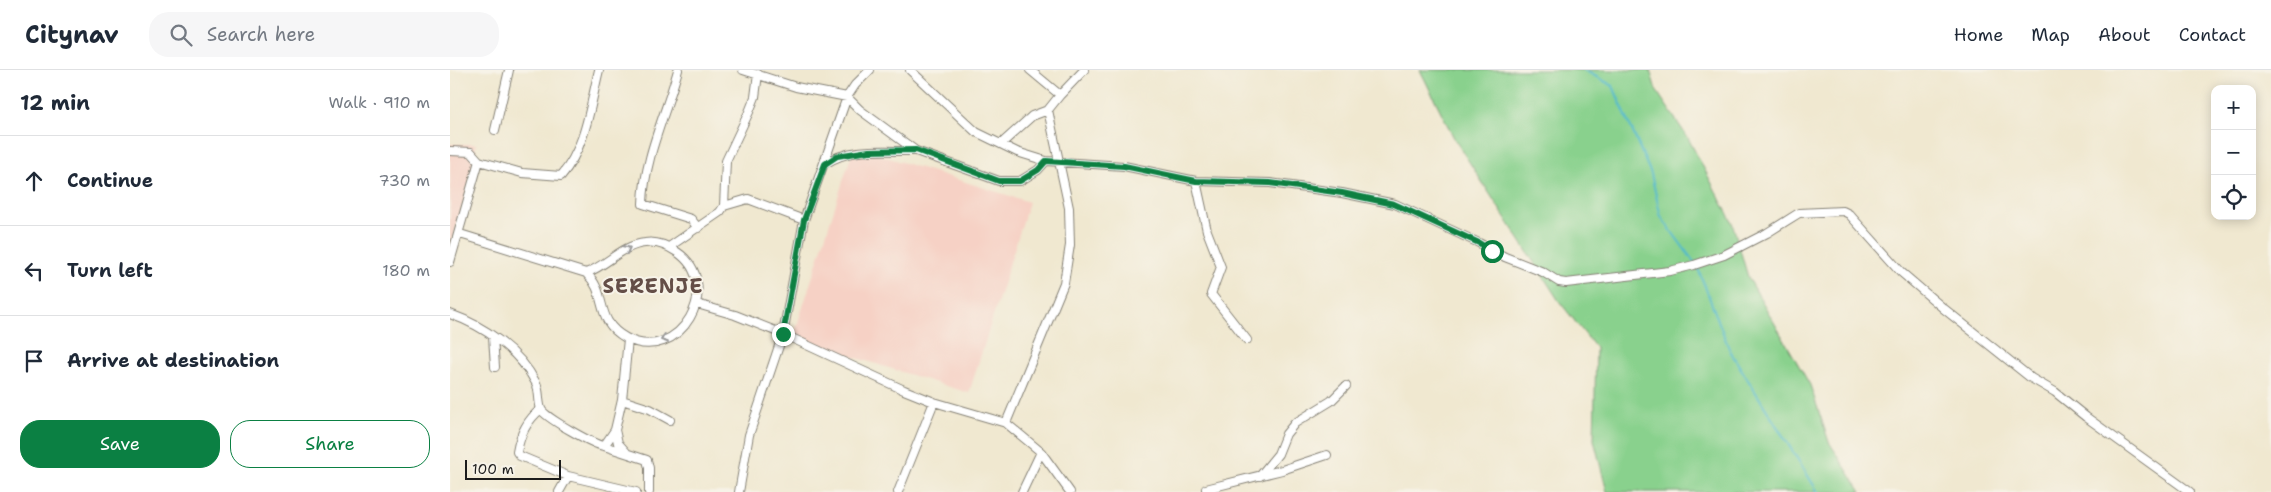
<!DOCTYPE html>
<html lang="en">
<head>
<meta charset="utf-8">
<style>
	:root { --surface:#fff; --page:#f6f6f7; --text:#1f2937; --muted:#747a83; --line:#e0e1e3; --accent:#0b8043 }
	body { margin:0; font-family:"Shantell Sans",sans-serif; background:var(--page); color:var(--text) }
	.controls { position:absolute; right:15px; top:15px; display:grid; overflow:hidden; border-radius:10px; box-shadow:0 2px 12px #0003 }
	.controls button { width:45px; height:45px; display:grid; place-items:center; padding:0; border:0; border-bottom:1px solid var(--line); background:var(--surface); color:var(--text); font:25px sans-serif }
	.scale { position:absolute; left:15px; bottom:12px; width:96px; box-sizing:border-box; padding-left:5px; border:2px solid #1c1c1c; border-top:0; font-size:14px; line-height:18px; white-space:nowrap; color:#1c1c1c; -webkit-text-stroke:4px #f7f3e8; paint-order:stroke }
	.stop { position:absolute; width:15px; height:15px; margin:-11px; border:4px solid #0b8043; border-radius:50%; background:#fff }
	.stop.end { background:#0b8043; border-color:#fff; box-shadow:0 1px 5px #0008 }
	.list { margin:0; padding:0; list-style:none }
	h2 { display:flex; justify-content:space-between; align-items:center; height:65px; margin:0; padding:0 20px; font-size:21px }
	h2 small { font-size:16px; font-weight:400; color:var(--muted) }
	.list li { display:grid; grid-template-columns:32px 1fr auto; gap:15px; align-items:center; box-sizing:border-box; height:90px; padding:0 20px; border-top:1px solid var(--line) }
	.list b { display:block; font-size:19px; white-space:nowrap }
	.list em { font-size:16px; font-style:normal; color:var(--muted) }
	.actions { display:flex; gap:10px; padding:15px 20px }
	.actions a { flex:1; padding:11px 0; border:1px solid var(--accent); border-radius:20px; text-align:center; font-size:18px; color:var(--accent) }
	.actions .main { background:var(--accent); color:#fff }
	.icon { flex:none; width:28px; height:28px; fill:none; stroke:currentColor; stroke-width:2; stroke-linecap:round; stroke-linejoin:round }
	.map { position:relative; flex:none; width:1821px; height:422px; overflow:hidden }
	header { display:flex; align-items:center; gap:30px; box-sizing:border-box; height:70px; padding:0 25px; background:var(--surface); border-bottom:1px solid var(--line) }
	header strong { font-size:24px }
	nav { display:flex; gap:28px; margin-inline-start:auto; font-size:18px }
	.search { width:350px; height:45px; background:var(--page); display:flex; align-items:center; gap:12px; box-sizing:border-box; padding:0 18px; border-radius:20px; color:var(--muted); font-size:19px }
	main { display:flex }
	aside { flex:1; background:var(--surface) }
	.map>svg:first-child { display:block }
</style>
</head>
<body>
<header>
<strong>Citynav</strong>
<div class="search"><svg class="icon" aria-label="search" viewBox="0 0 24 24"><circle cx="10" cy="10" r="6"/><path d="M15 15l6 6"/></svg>Search here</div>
<nav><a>Home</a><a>Map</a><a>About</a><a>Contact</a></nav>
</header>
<main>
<aside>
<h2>12 min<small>Walk · 910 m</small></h2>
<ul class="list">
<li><svg class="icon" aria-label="ahead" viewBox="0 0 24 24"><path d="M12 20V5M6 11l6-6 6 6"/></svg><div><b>Continue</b></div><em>730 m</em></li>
<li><svg class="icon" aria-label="left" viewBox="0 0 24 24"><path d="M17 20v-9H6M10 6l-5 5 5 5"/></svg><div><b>Turn left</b></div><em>180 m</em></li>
<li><svg class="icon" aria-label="arrive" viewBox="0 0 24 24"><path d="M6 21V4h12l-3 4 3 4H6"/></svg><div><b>Arrive at destination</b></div></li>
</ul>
<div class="actions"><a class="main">Save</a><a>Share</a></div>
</aside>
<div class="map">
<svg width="1821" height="422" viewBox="0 0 1821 422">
	<rect width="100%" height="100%" fill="#f7f3e8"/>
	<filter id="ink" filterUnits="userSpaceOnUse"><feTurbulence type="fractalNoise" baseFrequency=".02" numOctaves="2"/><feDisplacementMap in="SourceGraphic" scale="10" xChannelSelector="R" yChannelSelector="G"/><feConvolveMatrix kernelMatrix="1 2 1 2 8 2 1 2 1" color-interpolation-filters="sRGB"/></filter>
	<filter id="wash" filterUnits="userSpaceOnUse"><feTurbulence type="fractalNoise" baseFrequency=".0096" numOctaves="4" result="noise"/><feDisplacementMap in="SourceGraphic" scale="20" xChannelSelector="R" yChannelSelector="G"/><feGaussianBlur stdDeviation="1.12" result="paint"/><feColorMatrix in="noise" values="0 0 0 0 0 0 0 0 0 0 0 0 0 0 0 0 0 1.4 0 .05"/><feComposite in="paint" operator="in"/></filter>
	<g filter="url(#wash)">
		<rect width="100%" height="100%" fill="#f0e8d0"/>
		<path fill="#f6d1c5" d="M0 74H26L24 100 0 175Z
			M404 77 579 132 519 323 343 268Z"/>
		<path fill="#89d18d" stroke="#527654" d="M970 0H1200L1206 20 1238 68 1282 152 1298 207 1360 315 1379 372 1411 422H1157L1144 370 1146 278 1109 231 1005 70Z"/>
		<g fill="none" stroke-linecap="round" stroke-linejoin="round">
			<path stroke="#4fb9cd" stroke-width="2" d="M1134 0 1163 16 1201 104 1211 147 1244 192
				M1247 196 1280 281 1368 422"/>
		</g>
	</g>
	<g filter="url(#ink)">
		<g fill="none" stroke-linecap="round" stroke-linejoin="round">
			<defs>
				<path id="minor" d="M228 0C216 44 194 88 193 134L241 149 248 158
					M293 0 346 17 397 27 410 40 466 81 549 111H570L588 100 596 91 674 96 746 111 820 113 892 123 945 134 1029 173 1055 187 1093 202 1109 212 1116 213 1220 201 1244 195 1274 185 1317 163 1349 143 1393 141 1399 144 1451 202 1493 238 1581 308 1605 322 1636 347 1740 422
					M460 0 526 62 567 82 596 91
					M580 0 610 25
					M45 60 59 0
					M551 74 582 46 598 40
					M0 81 21 82 29 91 0 192
					M29 91 72 103 111 106C136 77 140 36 149 0
					M375 94C401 76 436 82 466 81
					M746 111 757 161 771 197 761 224 797 270
					M274 136 298 129 354 150
					M10 164 136 203C159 224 143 250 176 268 229 296 276 215 227 182 218 176 207 171 195 173 172 175 158 195 136 203
					M219 177 270 142 274 136 276 91 299 42 305 27 308 4
					M247 234 285 245 333 264 354 150 397 27 405 15 420 0
					M0 244C34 256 69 280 86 313 90 321 88 331 91 339 94 347 144 375 154 376
					M43 267 45 297
					M172 330 178 269
					M91 339C77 350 70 364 67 382L70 386 118 406 186 422
					M556 353 614 213 620 175 619 138 598 40 610 25 634 0
					M165 360 168 373 176 382
					M810 406 828 384 836 364 845 353 881 331 896 316
					M756 419 832 400 877 385
					M109 422 118 406
					M199 422V398L197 390 154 376 165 360 172 330 200 339 220 350
					M289 422 299 365 333 264 454 320 484 332 556 353 591 382 620 422
					M448 422 484 332
					M572 422 591 382"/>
			</defs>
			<use href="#minor" stroke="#868276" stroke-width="10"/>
			<use href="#minor" stroke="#fff" stroke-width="8"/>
		</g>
		<defs><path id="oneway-chevron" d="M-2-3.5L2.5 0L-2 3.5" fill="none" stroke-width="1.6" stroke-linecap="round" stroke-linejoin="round" transform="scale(1.25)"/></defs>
		<g stroke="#999">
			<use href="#oneway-chevron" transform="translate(177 179) rotate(-28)"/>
			<use href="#oneway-chevron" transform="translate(214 269) rotate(159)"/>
		</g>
	</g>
	<g fill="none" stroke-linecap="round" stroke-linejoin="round" filter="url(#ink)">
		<path stroke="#0b8043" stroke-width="6" d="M333 264 354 150 375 94 387 86 419 81 466 80 549 111H570L588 100 596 91 674 96 746 111 820 113 892 123 944 134 1029 173 1042 181"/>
	</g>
	<g text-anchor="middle" stroke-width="4" stroke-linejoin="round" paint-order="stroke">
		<g font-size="20" font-weight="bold" letter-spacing="1" fill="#644e47" stroke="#f7f3e8">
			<text x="203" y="223">SERENJE</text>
		</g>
	</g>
</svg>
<div class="controls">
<button>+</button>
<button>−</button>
<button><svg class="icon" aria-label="locate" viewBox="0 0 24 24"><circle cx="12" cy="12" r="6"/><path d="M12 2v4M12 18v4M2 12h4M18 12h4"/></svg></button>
</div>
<div class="scale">100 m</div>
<div class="stop" style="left:1042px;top:181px"></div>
<div class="stop end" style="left:333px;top:264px"></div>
</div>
</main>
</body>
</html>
